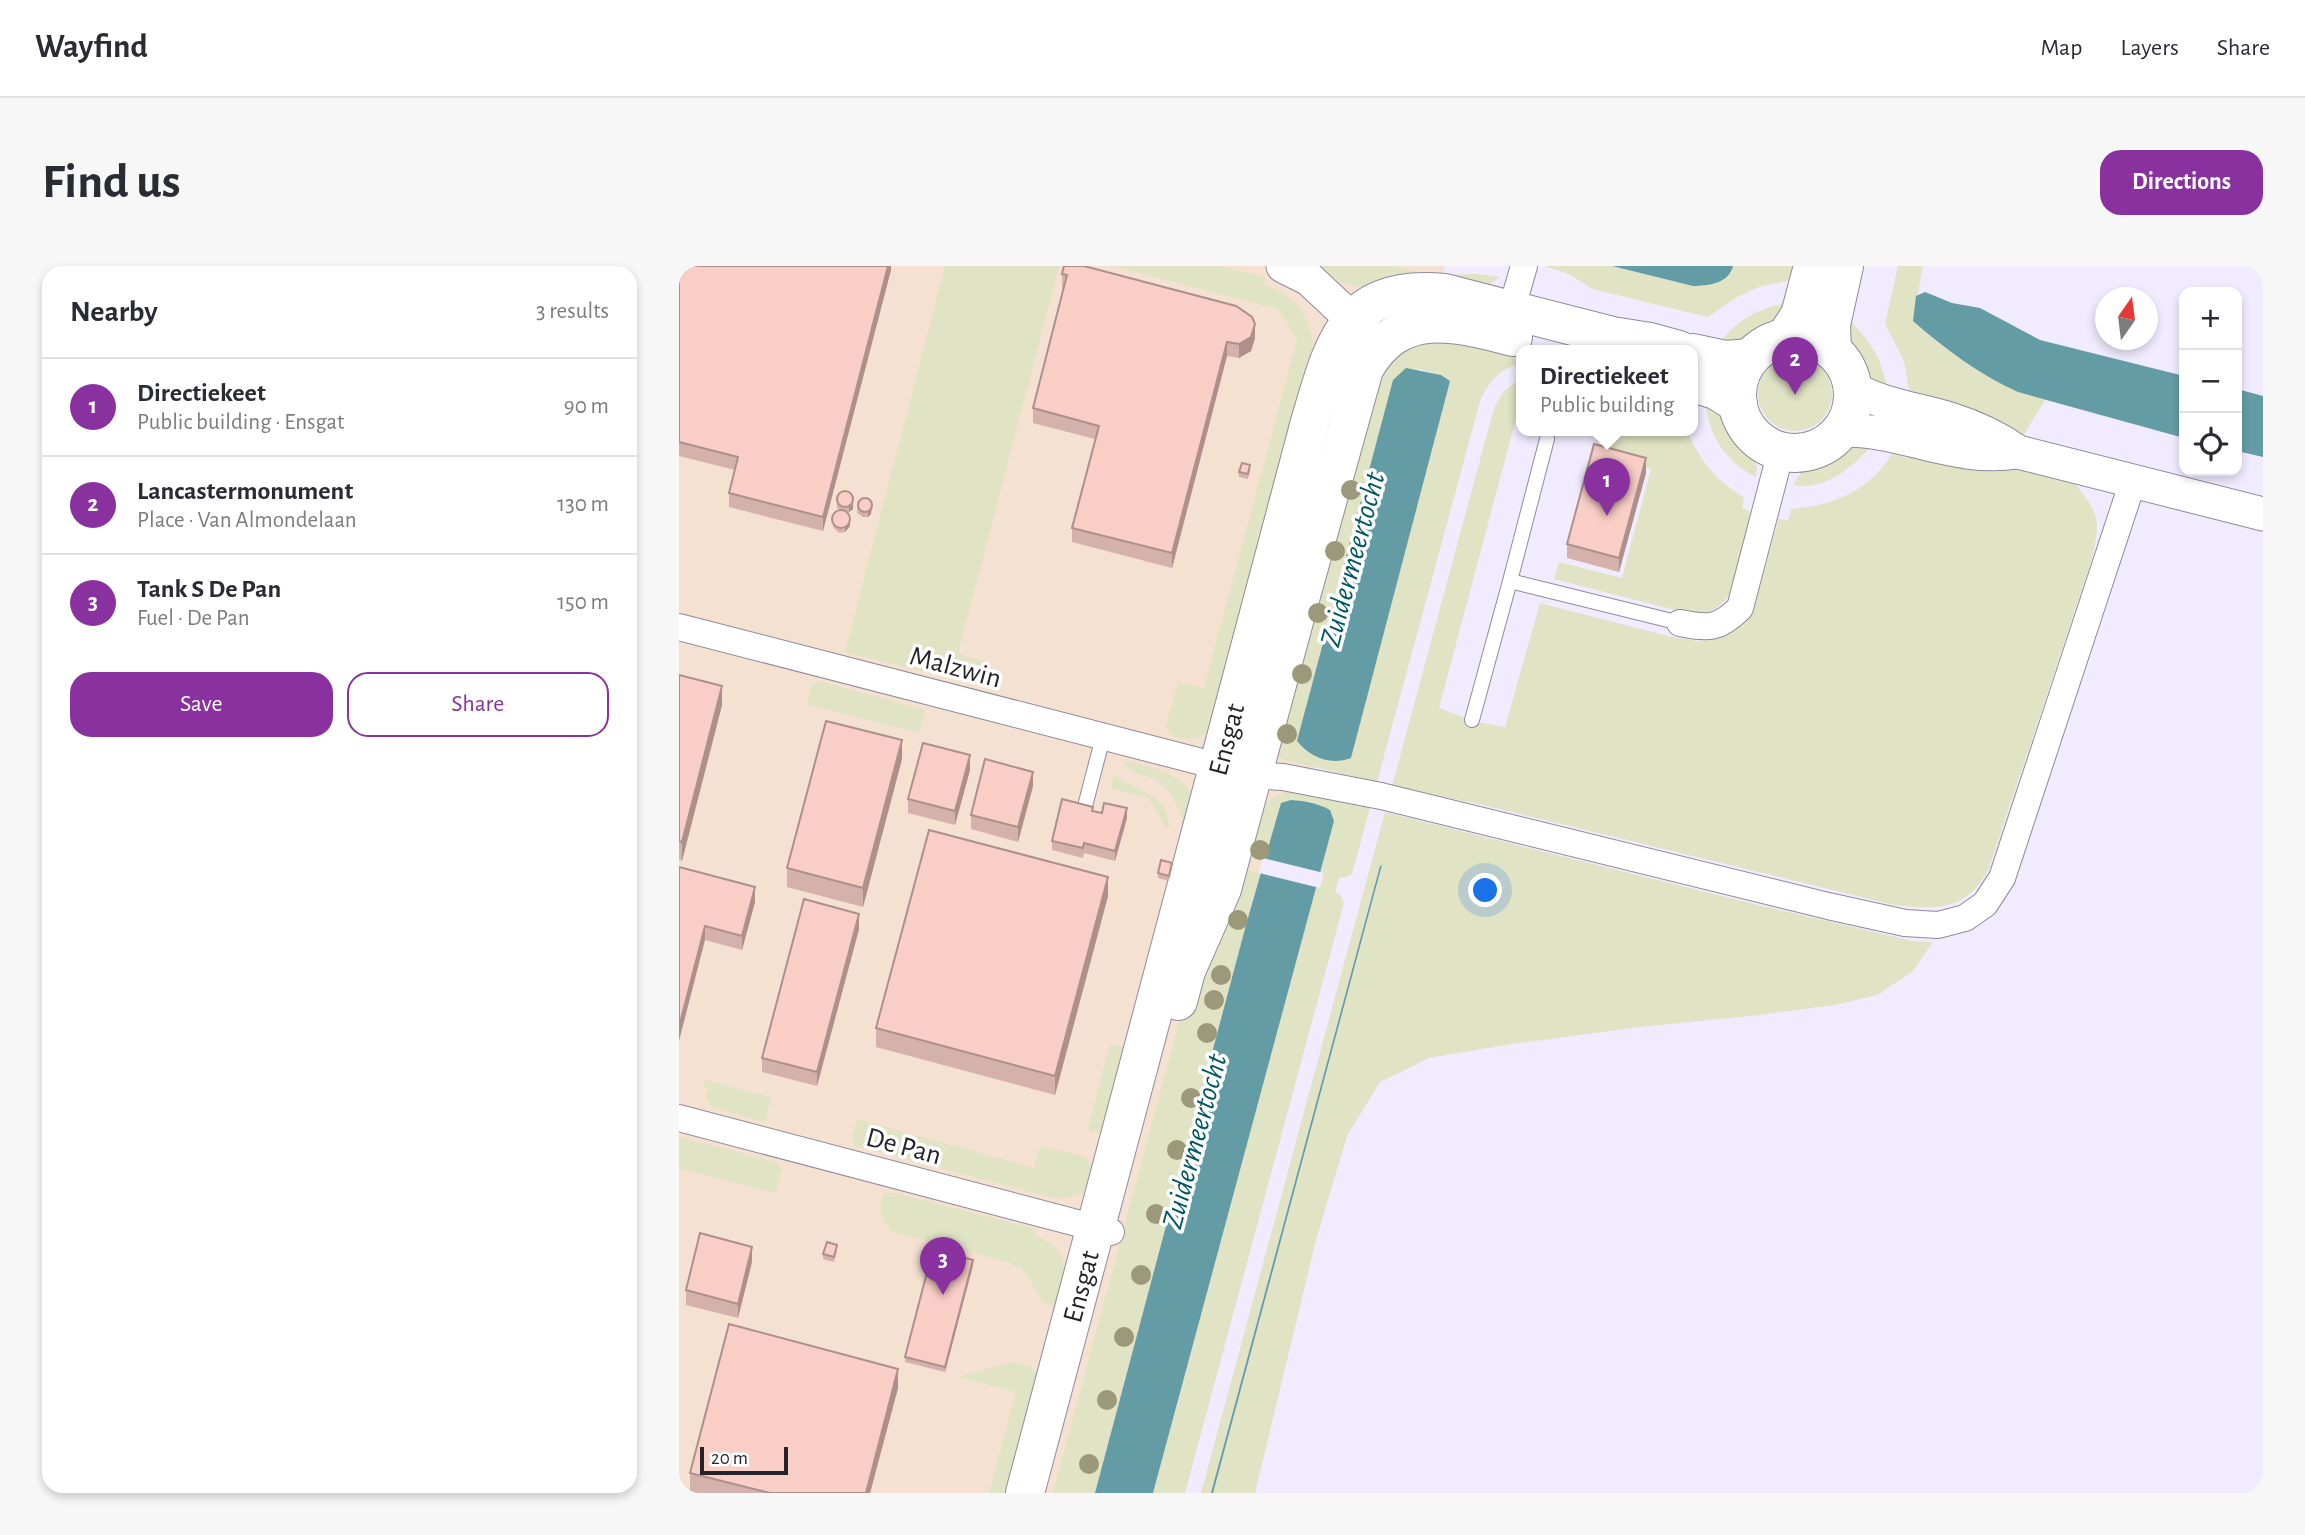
<!DOCTYPE html>
<html lang="en">
<head>
<meta charset="utf-8">
<style>
	:root { --surface:#fff; --page:#f7f7f7; --text:#2b2b33; --muted:#7c7c81; --line:#e1e1e2; --accent:#89329f }
	body { margin:0; font-family:"Alegreya Sans",sans-serif; background:var(--page); color:var(--text) }
	.controls { position:absolute; right:21px; top:21px; display:grid; overflow:hidden; border-radius:14px; box-shadow:0 4px 10px #0003 }
	.controls button { width:63px; height:63px; display:grid; place-items:center; padding:0; border:0; border-bottom:2px solid var(--line); background:var(--surface); color:var(--text); font:35px sans-serif }
	.compass { position:absolute; left:1416px; top:21px; width:63px; height:63px; border-radius:50%; background:var(--surface); box-shadow:0 4px 10px #0003; rotate:14deg }
	.scale { position:absolute; left:21px; bottom:18px; width:88px; box-sizing:border-box; padding-left:7px; border:4px solid #25232a; border-top:0; font-size:19px; line-height:24px; white-space:nowrap; color:#25232a; -webkit-text-stroke:5px #fff; paint-order:stroke }
	.you { position:absolute; left:807px; top:625px; width:24px; height:24px; margin:-18px; border:5px solid #fff; border-radius:50%; background:#1a73e8; box-shadow:0 0 0 10px #1a73e833 }
	.badge { display:grid; place-items:center; width:46px; height:46px; border-radius:50%; background:var(--accent); color:#fff; font-size:23px; font-weight:700 }
	.pin { position:absolute; translate:-50% -58px; filter:drop-shadow(0 2px 4px #0008) }
	.pin::after { content:''; position:absolute; top:37px; width:24px; height:21px; background:inherit; clip-path:polygon(0 0,100% 0,50% 100%) }
	.popup { position:absolute; left:837px; top:79px; width:182px; height:91px; box-sizing:border-box; display:grid; place-content:center; border-radius:14px; background:var(--surface); filter:drop-shadow(0 2px 5px #0005); font-size:23px; white-space:nowrap; color:var(--muted) }
	.popup b { font-size:26px; color:var(--text) }
	.popup::after { content:''; position:absolute; left:50%; top:100%; margin-left:-14px; border:14px solid transparent; border-top-color:var(--surface) }
	.list { margin:0; padding:0; list-style:none }
	h2 { display:flex; justify-content:space-between; align-items:center; height:91px; margin:0; padding:0 28px; font-size:30px }
	h2 small { font-size:23px; font-weight:400; color:var(--muted) }
	.list li { display:grid; grid-template-columns:46px 1fr auto; gap:21px; align-items:center; box-sizing:border-box; height:98px; padding:0 28px; border-top:2px solid var(--line) }
	.list b { display:block; font-size:26px; white-space:nowrap }
	.list p { margin:0; font-size:23px; white-space:nowrap; color:var(--muted) }
	.list em { font-size:23px; font-style:normal; color:var(--muted) }
	.actions { display:flex; gap:14px; padding:21px 28px }
	.actions a { flex:1; padding:16px 0; border:2px solid var(--accent); border-radius:21px; text-align:center; font-size:24px; color:var(--accent) }
	.actions .main { background:var(--accent); color:#fff }
	.icon { flex:none; width:38px; height:38px; fill:none; stroke:currentColor; stroke-width:2; stroke-linecap:round; stroke-linejoin:round }
	.map { position:relative; flex:none; width:1584px; height:1227px; overflow:hidden; border-radius:21px }
	header { display:flex; align-items:center; gap:42px; box-sizing:border-box; height:98px; padding:0 35px; background:var(--surface); border-bottom:2px solid var(--line) }
	header strong { font-size:33px }
	nav { display:flex; gap:38px; margin-inline-start:auto; font-size:24px }
	.intro { display:flex; align-items:center; justify-content:space-between; box-sizing:border-box; height:168px; padding:0 42px }
	h1 { margin:0; font-size:49px }
	.button { padding:18px 32px; border-radius:21px; background:var(--accent); color:#fff; font-size:24px; font-weight:700 }
	main { display:flex; gap:42px; padding:0 42px }
	aside { flex:1; background:var(--surface); border-radius:21px; box-shadow:0 4px 10px #0003 }
	.map>svg:first-child { display:block }
</style>
</head>
<body>
<header>
<strong>Wayfind</strong>
<nav><a>Map</a><a>Layers</a><a>Share</a></nav>
</header>
<div class="intro"><h1>Find us</h1><a class="button">Directions</a></div>
<main>
<aside>
<h2>Nearby<small>3 results</small></h2>
<ul class="list">
<li><span class="badge">1</span><div><b>Directiekeet</b><p>Public building · Ensgat</p></div><em>90 m</em></li>
<li><span class="badge">2</span><div><b>Lancastermonument</b><p>Place · Van Almondelaan</p></div><em>130 m</em></li>
<li><span class="badge">3</span><div><b>Tank S De Pan</b><p>Fuel · De Pan</p></div><em>150 m</em></li>
</ul>
<div class="actions"><a class="main">Save</a><a>Share</a></div>
</aside>
<div class="map">
<svg width="1584" height="1227" viewBox="0 0 1584 1227">
	<rect width="100%" height="100%" fill="#f1ebff"/>
	<path fill="#f5e1d1" d="M0 0H766L578 718 452 1227H0Z"/>
	<path fill="#e1e3c5" fill-rule="evenodd" d="M266 0H380L279 388 306 395 297 407 280 414 166 386Z
		M434 0H541L587 12 586 19C616 28 635 53 634 85L529 466C517 474 505 476 492 468L487 460 499 416 525 422 618 74 599 43Z
		M639 0H715L750 9 797 8 821 11 810 19 681 21 663 17Z
		M865 0H933L1014 20H1026L1052 7 1054 0H1114L1109 15 1082 20 1058 31 1029 51 913 23 890 8Z
		M1219 0H1244L1234 55C1276 90 1313 119 1366 134L1344 170 1243 137 1244 129 1230 124 1225 95 1206 58Z
		M1110 37C1088 69 1080 77 1040 79 1056 54 1082 41 1110 37Z
		M1171 55C1192 75 1204 95 1208 124L1187 113 1170 84Z
		M736 74 834 78 857 84H842V97C822 103 812 113 802 132L698 516 605 494 587 487 686 121ZM737 102 762 109 672 492Z
		M1079 128a37 37 0 1 1 74 0a37 37 0 1 1-74 0Z
		M842 112V146L839 145 760 442 793 455 826 461 861 337 993 371 1019 375 1036 373 1049 367 1071 347 1078 331 1100 252 1109 255 1112 243C1154 240 1190 225 1213 188L1229 192 1231 184 1391 212C1420 247 1423 251 1412 296L1310 602C1289 645 1258 644 1215 639L804 539 713 520 815 142 824 126Z
		M1026 134 1049 150 1074 189 1078 201 1077 211C1046 196 1029 168 1026 134Z
		M919 164H1008C1020 194 1037 215 1065 231L1063 242 1071 245C1064 284 1065 345 1015 349L875 313 880 296 943 312 972 203 919 189 922 177 916 175Z
		M1174 177 1193 179C1175 201 1144 226 1114 219 1124 198 1153 185 1174 177Z
		M139 415 247 444 240 467 128 438 133 419Z
		M443 494C470 501 498 504 514 529L505 565C502 542 493 521 470 511 459 507 449 506 443 494Z
		M435 508C455 527 489 524 490 561L487 562 470 532 432 522Z
		M614 524 691 542 673 608 667 611 660 612 656 626 662 630 665 637 506 1227H474L655 555 651 544 630 535 602 537 587 593 560 586C573 559 581 530 614 524Z
		M706 546 1071 637 1234 675 1254 676 1233 706 1198 729 1156 739 1081 749 961 761 833 778 750 792 701 816 668 870 637 974 576 1227H534L703 600H701L532 1227H522Z
		M555 601 583 608 567 659 416 1227H374L509 723Z
		M431 778 455 783 423 868 411 865 409 862Z
		M26 814 92 831 86 856 34 842 27 830 29 822 24 821Z
		M178 853 355 902 361 880 407 891 419 911C407 926 395 934 375 932L176 880 173 871Z
		M0 871 97 896 103 902 97 927 0 902Z
		M211 926 357 963 356 970C395 984 386 1008 380 1041L365 1037 343 1002 328 996 212 965C202 953 200 945 204 930Z
		M333 1096 351 1101 359 1109 336 1227H310L337 1126 279 1111Z"/>
	<path fill="#649ca6" d="M933 0H1054C1050 17 1030 20 1014 20Z
		M1246 26 1273 37 1301 42 1361 74 1505 110V172L1339 126C1301 109 1266 83 1234 55L1237 30Z
		M727 102 762 109 771 115 672 492C651 500 631 491 618 475L714 114Z
		M1558 123 1584 130V191L1558 185Z
		M612 534C627 535 638 537 651 544L655 555 474 1227H416L567 659 602 537Z
		M703 599 534 1227H532L701 600Z"/>
	<path fill="#f1ebff" d="M584 592 645 607 641 622 580 607Z"/>
	<g fill="none" stroke-linecap="round" stroke-linejoin="round">
		<defs>
			<path id="service" d="M868 173 831 315 1001 357
				M793 454 831 315
				M405 544 424 471"/>
			<path id="minor" d="M832 45 845 0
				M1001 357C1029 363 1040 363 1061 342L1102 185
				M0 361 573 509 604 511 702 530 1149 640 1226 657 1259 659 1286 652 1306 638 1323 612 1454 215
				M0 852 432 966"/>
			<path id="tertiary" d="M604 0 630 13 694 73
				M1173 122C1204 139 1237 143 1271 153 1296 161 1318 171 1339 186L1584 248
				M1162 164C1224 163 1276 196 1338 186"/>
			<g id="secondary">
				<circle cx="1116" cy="129" r="58"/>
				<path d="M1106 72 1121 49 1134 0"/>
				<path d="M1153 84 1152 59 1165 0"/>
				<path d="M1014 87 1047 94 1071 92"/>
				<path d="M1014 117 1037 124 1059 138"/>
				<path d="M499 735 507 705 543 623 618 344 685 103C720 40 777 56 834 71"/>
				<path id="s1" d="M346 1227 631 156C654 79 666 17 765 27L933 70 971 76 1000 84"/>
			</g>
		</defs>
		<use href="#service" stroke="#8f8a9b" stroke-width="16"/>
		<use href="#minor" stroke="#8f8a9b" stroke-width="28"/>
		<use href="#tertiary" stroke="#8f8a9b" stroke-width="35"/>
		<use href="#secondary" stroke="#8f8a9b" stroke-width="40"/>
		<use href="#service" stroke="#fff" stroke-width="14"/>
		<use href="#minor" stroke="#fff" stroke-width="26"/>
		<use href="#tertiary" stroke="#fff" stroke-width="33"/>
		<use href="#secondary" stroke="#fff" stroke-width="38"/>
	</g>
	<g fill="#9b9979">
		<circle cx="672" cy="224" r="10"/>
		<circle cx="656" cy="285" r="10"/>
		<circle cx="639" cy="347" r="10"/>
		<circle cx="623" cy="408" r="10"/>
		<circle cx="608" cy="468" r="10"/>
		<circle cx="581" cy="584" r="10"/>
		<circle cx="559" cy="654" r="10"/>
		<circle cx="542" cy="709" r="10"/>
		<circle cx="535" cy="734" r="10"/>
		<circle cx="528" cy="767" r="10"/>
		<circle cx="512" cy="832" r="10"/>
		<circle cx="498" cy="884" r="10"/>
		<circle cx="477" cy="948" r="10"/>
		<circle cx="462" cy="1009" r="10"/>
		<circle cx="445" cy="1071" r="10"/>
		<circle cx="428" cy="1134" r="10"/>
		<circle cx="410" cy="1198" r="10"/>
	</g>
	<path fill="#d5b1ab" d="M0 0H212V4L144 265 50 241V227L56 204 0 190Z
		M383 8 576 72 572 85 560 92 548 90 493 302 393 276V262L416 173 354 157V142L385 23 383 22Z
		M571 204 569 213 560 211V206Z
		M967 207 940 306 888 292V278Z
		M175 230 174 243 170 246 167 247 171 260 166 266 160 267 154 261V248L161 244 158 242 157 231Z
		M179 235 193 241 192 248 189 251H184L178 247Z
		M0 409 43 439 3 595 0 594Z
		M223 493 184 641 108 621V602Z
		M291 504 276 559 229 547V533Z
		M354 520 339 576 292 563V549Z
		M414 545 448 552 436 595 405 587 404 592 373 584V575Z
		M0 601 76 636 63 684 26 674Z
		M493 602 490 615 479 612V607Z
		M429 630 376 829 197 781V762Z
		M180 663 138 820 83 806V792Z
		M158 984 155 996 144 993V988Z
		M73 996 59 1052 7 1039V1024Z
		M294 999 266 1106 226 1096V1091Z
		M219 1122 191 1227H17L11 1225V1207Z"/>
	<path fill="#ae908b" d="M209 0H212V4L144 265V251Z
		M576 58V72L572 85 560 92V78Z
		M548 76V90L493 302V287Z
		M967 192V207L940 306V292Z
		M193 236 192 248 189 251V246Z
		M174 238V243L170 246V241Z
		M171 255V260L166 266V261Z
		M43 420V439L3 595V576Z
		M223 474V493L184 641V622Z
		M291 489V504L276 559V545Z
		M354 506V520L339 576V561Z
		M448 542V552L436 595V585Z
		M429 611V630L376 829V810Z
		M76 621V636L63 684V670Z
		M180 648V663L138 820V806Z
		M26 660V674L0 775V761Z
		M73 981V996L59 1052V1038Z
		M294 994V999L266 1106V1101Z
		M219 1103V1122L191 1227H187Z"/>
	<path fill="#f8cec7" stroke="#ae908b" stroke-width="2" d="M0 0H209L144 251 50 227 59 191 0 176Z
		M385 0H405L557 40 573 51 576 58 572 71 560 78 548 76 493 287 393 262 420 160 354 142 388 9 383 8Z
		M915 178 967 192 940 292 888 278Z
		M563 197 571 199 569 208 560 206Z
		M158 233a8 8 0 1 1 16 0a8 8 0 1 1-16 0Z
		M179 239a7 7 0 1 1 14 0a7 7 0 1 1-14 0Z
		M153 253a9 9 0 1 1 18 0a9 9 0 1 1-18 0Z
		M0 409 43 420 3 576 0 575Z
		M147 455 223 474 184 622 108 602Z
		M244 477 291 489 276 545 229 533Z
		M306 493 354 506 339 561 292 549Z
		M383 533 414 541 413 545 423 547 425 537 448 542 436 585 405 577 404 582 373 575Z
		M250 564 429 611 376 810 197 762Z
		M482 594 493 597 490 610 479 607Z
		M0 601 76 621 63 670 26 660 0 761Z
		M125 633 180 648 138 806 83 792Z
		M21 967 73 981 59 1038 7 1024Z
		M148 976 158 979 155 991 144 988Z
		M254 983 294 994 266 1101 226 1091Z
		M50 1058 219 1103 187 1227H91L11 1207Z"/>
	<g text-anchor="middle" stroke-width="7" stroke-linejoin="round" paint-order="stroke">
		<g font-size="28" fill="#25232a" stroke="#fff">
			<text transform="translate(277 400) rotate(15)" y="10">Malzwin</text>
			<text dy="10" stroke="none"><textPath href="#s1" startOffset="780">Ensgat</textPath></text>
			<text transform="translate(225 879) rotate(15)" y="10">De Pan</text>
			<text dy="10" stroke="none"><textPath href="#s1" startOffset="214">Ensgat</textPath></text>
		</g>
		<g font-size="30" font-style="italic" fill="#015864" stroke="#fff">
			<text transform="translate(673 293) rotate(-75)" y="10">Zuidermeertocht</text>
			<text transform="translate(515 875) rotate(-75)" y="10">Zuidermeertocht</text>
		</g>
	</g>
</svg>
<div class="controls">
<button>+</button>
<button>−</button>
<button><svg class="icon" aria-label="locate" viewBox="0 0 24 24"><circle cx="12" cy="12" r="6"/><path d="M12 2v4M12 18v4M2 12h4M18 12h4"/></svg></button>
</div>
<svg class="compass" viewBox="-18 -18 36 36"><path d="M0-13l5 13h-10z" fill="#e53935"/><path d="M0 13l5-13h-10z" fill="#7c7c81"/></svg>
<div class="scale">20 m</div>
<div class="you"></div>
<div class="pin badge" style="left:928px;top:250px">1</div>
<div class="popup"><b>Directiekeet</b>Public building</div>
<div class="pin badge" style="left:1116px;top:129px">2</div>
<div class="pin badge" style="left:264px;top:1029px">3</div>
</div>
</main>
</body>
</html>
